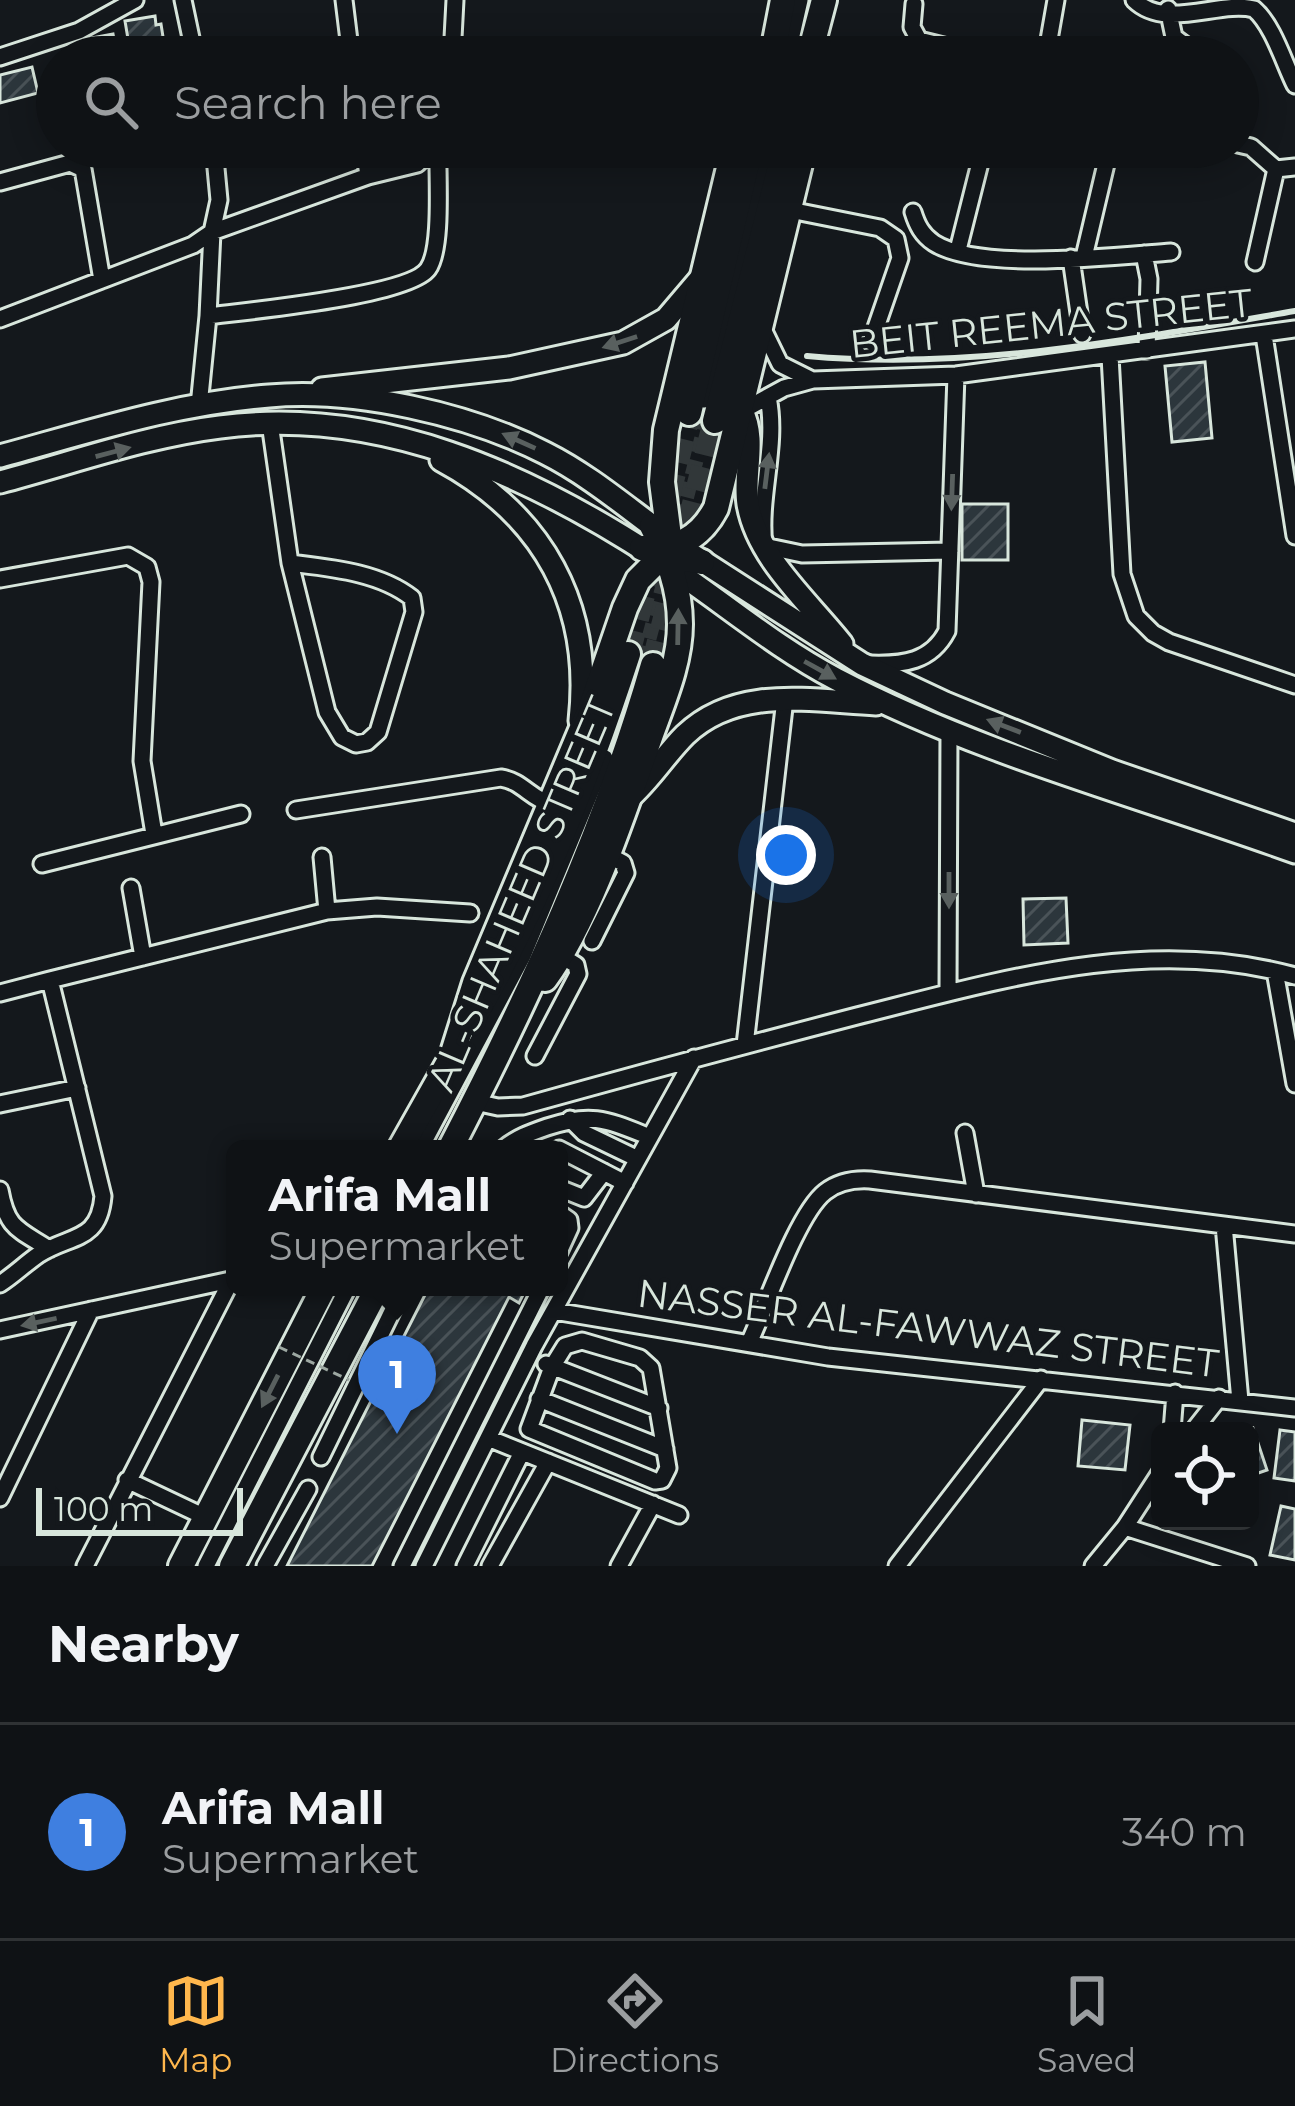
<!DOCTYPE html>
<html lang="en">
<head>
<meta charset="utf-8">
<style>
	:root { --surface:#0f1215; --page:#181b1e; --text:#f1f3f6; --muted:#9b9ea0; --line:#2f3234; --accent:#ffb74d }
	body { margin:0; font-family:Montserrat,sans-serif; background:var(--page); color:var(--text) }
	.controls { position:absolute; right:36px; bottom:36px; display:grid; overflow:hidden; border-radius:18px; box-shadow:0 6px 30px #0003 }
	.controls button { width:108px; height:108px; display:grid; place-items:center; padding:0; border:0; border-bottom:3px solid var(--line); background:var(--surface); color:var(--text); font:60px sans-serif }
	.scale { position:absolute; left:36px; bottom:30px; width:207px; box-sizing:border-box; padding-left:12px; border:6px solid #d8e6dc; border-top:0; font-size:33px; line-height:42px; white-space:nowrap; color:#d8e6dc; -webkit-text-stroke:9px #14181c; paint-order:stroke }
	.you { position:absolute; left:786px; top:855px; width:42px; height:42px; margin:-30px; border:9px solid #fff; border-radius:50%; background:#1a73e8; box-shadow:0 0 0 18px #1a73e833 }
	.badge { display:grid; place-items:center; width:78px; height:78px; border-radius:50%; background:var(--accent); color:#fff; font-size:39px; font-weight:700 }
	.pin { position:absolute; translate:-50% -99px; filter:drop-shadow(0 3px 6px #0008) }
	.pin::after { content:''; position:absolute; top:63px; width:42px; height:36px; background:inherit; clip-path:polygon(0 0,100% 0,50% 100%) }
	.popup { position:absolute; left:226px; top:1140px; width:342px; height:156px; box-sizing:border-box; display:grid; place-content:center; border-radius:18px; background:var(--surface); filter:drop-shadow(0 3px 9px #0005); font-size:39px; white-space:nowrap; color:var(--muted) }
	.popup b { font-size:45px; color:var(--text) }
	.popup::after { content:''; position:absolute; left:50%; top:100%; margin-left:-24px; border:24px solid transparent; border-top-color:var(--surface) }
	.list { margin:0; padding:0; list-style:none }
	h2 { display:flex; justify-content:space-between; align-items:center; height:156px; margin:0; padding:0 48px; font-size:51px }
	h2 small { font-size:39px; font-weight:400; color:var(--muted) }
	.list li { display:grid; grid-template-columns:78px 1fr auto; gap:36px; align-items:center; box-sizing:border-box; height:216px; padding:0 48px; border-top:3px solid var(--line) }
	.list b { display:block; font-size:45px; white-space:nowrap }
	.list p { margin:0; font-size:39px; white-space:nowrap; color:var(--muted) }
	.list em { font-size:39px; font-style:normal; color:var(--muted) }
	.icon { flex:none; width:66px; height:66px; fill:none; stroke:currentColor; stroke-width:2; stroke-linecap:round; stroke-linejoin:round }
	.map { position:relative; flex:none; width:1295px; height:1566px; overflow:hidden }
	.search { position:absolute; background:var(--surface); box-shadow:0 6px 30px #0003; left:36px; right:36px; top:36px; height:132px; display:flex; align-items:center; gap:30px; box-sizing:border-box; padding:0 42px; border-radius:66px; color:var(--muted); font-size:45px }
	.sheet { height:372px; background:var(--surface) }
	nav { display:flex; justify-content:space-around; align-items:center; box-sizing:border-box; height:168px; border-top:3px solid var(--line); background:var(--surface); font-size:33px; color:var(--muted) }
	nav a { display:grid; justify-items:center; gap:6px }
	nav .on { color:var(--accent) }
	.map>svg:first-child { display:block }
</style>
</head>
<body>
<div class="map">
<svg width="1295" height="1566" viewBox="0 0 1295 1566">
	<defs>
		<pattern id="building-hatch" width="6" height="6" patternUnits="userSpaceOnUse" patternTransform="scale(3)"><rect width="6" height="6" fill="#2c363c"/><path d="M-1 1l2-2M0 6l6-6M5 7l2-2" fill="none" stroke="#4a5358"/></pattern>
	</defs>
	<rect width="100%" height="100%" fill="#14181c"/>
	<path fill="url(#building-hatch)" stroke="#d8e6dc" stroke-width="3" d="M155 16 156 25 161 24 166 56 131 57 125 21Z
		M113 34 117 57H84L81 40Z
		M32 67 38 93 0 103V75Z
		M1205 362 1212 438 1172 442 1165 366Z
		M962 504H1008V560H962Z
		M1066 898 1068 943 1024 945 1023 899Z
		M429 1287H527L519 1303 509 1297 372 1566H287Z
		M1082 1420 1130 1425 1125 1470 1078 1466Z
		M1253 1428 1267 1470 1250 1476V1431H1245Z
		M1280 1430 1295 1432V1481L1274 1478Z
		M1281 1506 1295 1509V1560L1270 1555Z"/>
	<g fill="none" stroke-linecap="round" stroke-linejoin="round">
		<path stroke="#313739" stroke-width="15" stroke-dasharray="15 8" stroke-linecap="butt" d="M675 542 707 418
			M643 661 667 571"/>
		<path stroke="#313739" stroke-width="24" stroke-dasharray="24 12" stroke-linecap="butt" d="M668 497 689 413
			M628 654 649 572
			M653 665 715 421"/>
		<defs>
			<path id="minor" d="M183 0 195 57
				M344 0 351 57
				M1134 0C1166 31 1219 0 1254 9 1273 25 1284 63 1295 85
				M914 4 912 27 919 40 988 57
				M1168 9 1174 37 1201 57
				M0 57 79 31 135 0
				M452 57 455 0
				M787 57 800 0
				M1046 57 1056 0
				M1238 144 1251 147 1276 169 1295 167
				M364 147 368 176
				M1176 154 1221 147
				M0 182 70 163 83 169 102 280
				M790 210 880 228 896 239 900 258 871 342
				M913 212C917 225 922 235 934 243 979 272 1117 256 1171 252
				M958 250 984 147
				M1144 254 1149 279 1147 350
				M1084 257 1110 147
				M1071 258 1082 334
				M1255 262 1276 169
				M208 316C247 311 409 296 428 269 443 248 437 175 438 147
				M0 319 193 245 212 232 219 200 214 147
				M761 325 780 364 810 379
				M1264 335 1295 536
				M1110 356 1122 574 1136 616 1153 633 1169 642 1295 685
				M768 397C778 446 758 496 764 546L802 554 950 551
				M704 400 766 147
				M199 406 208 316 212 232 368 176 417 164 435 147
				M742 411 784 388 813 380 956 375 1295 329
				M270 423 290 563 327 712 342 737 356 744 367 742 378 732 414 612 412 598C379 572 330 568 290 563
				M0 579 128 556 147 567 151 582 142 761 154 834
				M871 664C903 665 931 662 947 631L956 375
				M296 810 501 778C522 781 531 799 551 804
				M322 857 327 911
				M42 864 241 814
				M131 888 143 957
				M592 941 626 873 623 863 606 854
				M1275 971 1295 1084
				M50 980 327 911 377 907 470 913
				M948 991 949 731
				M0 993 50 980 103 1196C99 1243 70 1234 38 1255 25 1264 14 1275 0 1284
				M745 1045 785 699
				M535 1056 578 974 576 965 560 955
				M475 1102 498 1107 523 1106C634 1075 745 1045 857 1016 1000 980 1147 935 1295 976
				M0 1104 77 1088
				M570 1119 584 1133 638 1159
				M965 1133 976 1194
				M420 1149 523 956 605 758
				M503 1149C516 1138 530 1133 547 1127 592 1112 607 1120 650 1137
				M559 1149 625 1183
				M559 1188 584 1198 604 1172
				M0 1190C7 1229 18 1229 49 1249
				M559 1213 569 1220 570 1228 559 1252
				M1224 1225 1240 1401
				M554 1311 828 1357 1295 1408
				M0 1330 235 1279
				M582 1341 640 1358 651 1368 668 1468 662 1480 655 1481 529 1429 552 1367 565 1346Z
				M749 1343C766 1307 797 1214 825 1192 839 1181 854 1179 870 1180L1295 1234
				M546 1364 659 1408
				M539 1399 665 1449
				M1172 1431 1175 1393
				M1193 1431 1219 1398
				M488 1438 679 1515
				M321 1457 404 1287
				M127 1480 205 1517
				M0 1498 91 1310
				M1125 1527 1247 1566
				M85 1566 232 1279
				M206 1566 348 1287
				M265 1566 308 1489
				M402 1566 542 1287
				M424 1566 534 1346 694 1058
				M465 1566 522 1452
				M490 1566 548 1462
				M619 1566 653 1504
				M897 1566 1041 1379
				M1093 1566 1125 1527 1160 1473"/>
			<path id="major" d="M322 389 509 368 623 343 666 319 700 279
				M742 411C757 441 743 473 748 504 757 558 809 602 842 644
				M0 456C88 432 177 403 269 396 354 388 469 414 545 453 589 475 626 507 666 536
				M441 460C543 515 593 605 580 721
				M0 482C72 463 146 436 220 427 378 406 526 473 655 557 716 596 771 645 836 679 981 755 1141 796 1295 852
				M691 554 862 664 945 703 1112 771 1295 834
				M628 799C650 780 665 755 685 735 737 685 811 701 876 704"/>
			<path id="highway" d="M772 57 783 0
				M809 57 824 0
				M689 413 751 147
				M715 421 785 147
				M670 544 662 482 666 430 734 147
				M642 548C676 550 700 539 716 508L804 147
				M545 979C589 919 624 811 649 740 662 703 680 664 680 624 680 588 668 557 652 526
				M478 1011C541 898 588 777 628 654
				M452 1056 475 983 591 707 625 608 638 580 659 559 675 557 702 562
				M400 1149 458 1046
				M450 1149C530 995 605 832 653 665
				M181 1566 324 1287
				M232 1566 378 1287"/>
		</defs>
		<use href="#minor" stroke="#d8e6dc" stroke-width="21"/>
		<use href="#major" stroke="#d8e6dc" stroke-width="27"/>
		<use href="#highway" stroke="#d8e6dc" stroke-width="30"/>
		<use href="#minor" stroke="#14181c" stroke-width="15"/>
		<use href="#major" stroke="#14181c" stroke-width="21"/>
		<use href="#highway" stroke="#14181c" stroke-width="24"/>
		<path stroke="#9da8a2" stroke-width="3" stroke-dasharray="9 6" stroke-linecap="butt" d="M279 1347 349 1380"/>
		<path stroke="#d8e6dc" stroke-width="6" d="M807 356C971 371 1135 339 1295 311"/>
	</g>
	<defs><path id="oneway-solid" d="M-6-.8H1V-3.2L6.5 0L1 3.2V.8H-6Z" transform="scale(3)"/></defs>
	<g fill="#59605f">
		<use href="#oneway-solid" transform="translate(620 342) rotate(162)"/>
		<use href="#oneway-solid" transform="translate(519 441) rotate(-156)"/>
		<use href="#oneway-solid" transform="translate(113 452) rotate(-15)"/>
		<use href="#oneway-solid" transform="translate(767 471) rotate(-83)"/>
		<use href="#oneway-solid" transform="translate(952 492) rotate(92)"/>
		<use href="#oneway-solid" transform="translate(678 627) rotate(-89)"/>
		<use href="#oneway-solid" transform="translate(820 670) rotate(29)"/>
		<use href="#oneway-solid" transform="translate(1004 726) rotate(-159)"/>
		<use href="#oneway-solid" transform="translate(949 890) rotate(90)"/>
		<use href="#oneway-solid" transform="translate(39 1322) rotate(168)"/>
		<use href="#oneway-solid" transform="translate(270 1391) rotate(117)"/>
	</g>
	<g text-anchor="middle" stroke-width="9" stroke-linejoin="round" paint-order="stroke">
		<g font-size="39" fill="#d8e6dc" stroke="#14181c">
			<text transform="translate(1051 323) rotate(-6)" y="14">BEIT REEMA STREET</text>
			<text transform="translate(521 894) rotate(-67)" y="14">AL-SHAHEED STREET</text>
			<text transform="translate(928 1328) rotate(7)" y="14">NASSER AL-FAWWAZ STREET</text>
		</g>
	</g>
</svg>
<div class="controls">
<button><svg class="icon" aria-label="locate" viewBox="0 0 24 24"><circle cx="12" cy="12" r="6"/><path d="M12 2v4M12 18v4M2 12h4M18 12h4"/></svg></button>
</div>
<div class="scale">100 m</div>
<div class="you"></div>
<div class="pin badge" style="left:397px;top:1434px;background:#3f7fe0">1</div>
<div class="popup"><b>Arifa Mall</b>Supermarket</div>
<div class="search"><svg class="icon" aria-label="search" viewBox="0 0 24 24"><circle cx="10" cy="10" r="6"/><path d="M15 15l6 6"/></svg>Search here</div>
</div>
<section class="sheet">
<h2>Nearby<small></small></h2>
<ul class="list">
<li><span class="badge" style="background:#3f7fe0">1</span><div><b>Arifa Mall</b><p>Supermarket</p></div><em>340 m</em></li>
</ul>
</section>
<nav>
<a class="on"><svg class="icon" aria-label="map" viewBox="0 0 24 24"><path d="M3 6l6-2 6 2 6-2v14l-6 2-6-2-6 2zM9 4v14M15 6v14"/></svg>Map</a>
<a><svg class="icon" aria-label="directions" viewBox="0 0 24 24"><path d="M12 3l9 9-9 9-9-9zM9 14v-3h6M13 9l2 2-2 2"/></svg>Directions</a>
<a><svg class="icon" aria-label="saved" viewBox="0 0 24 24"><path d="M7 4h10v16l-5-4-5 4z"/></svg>Saved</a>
</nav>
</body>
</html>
